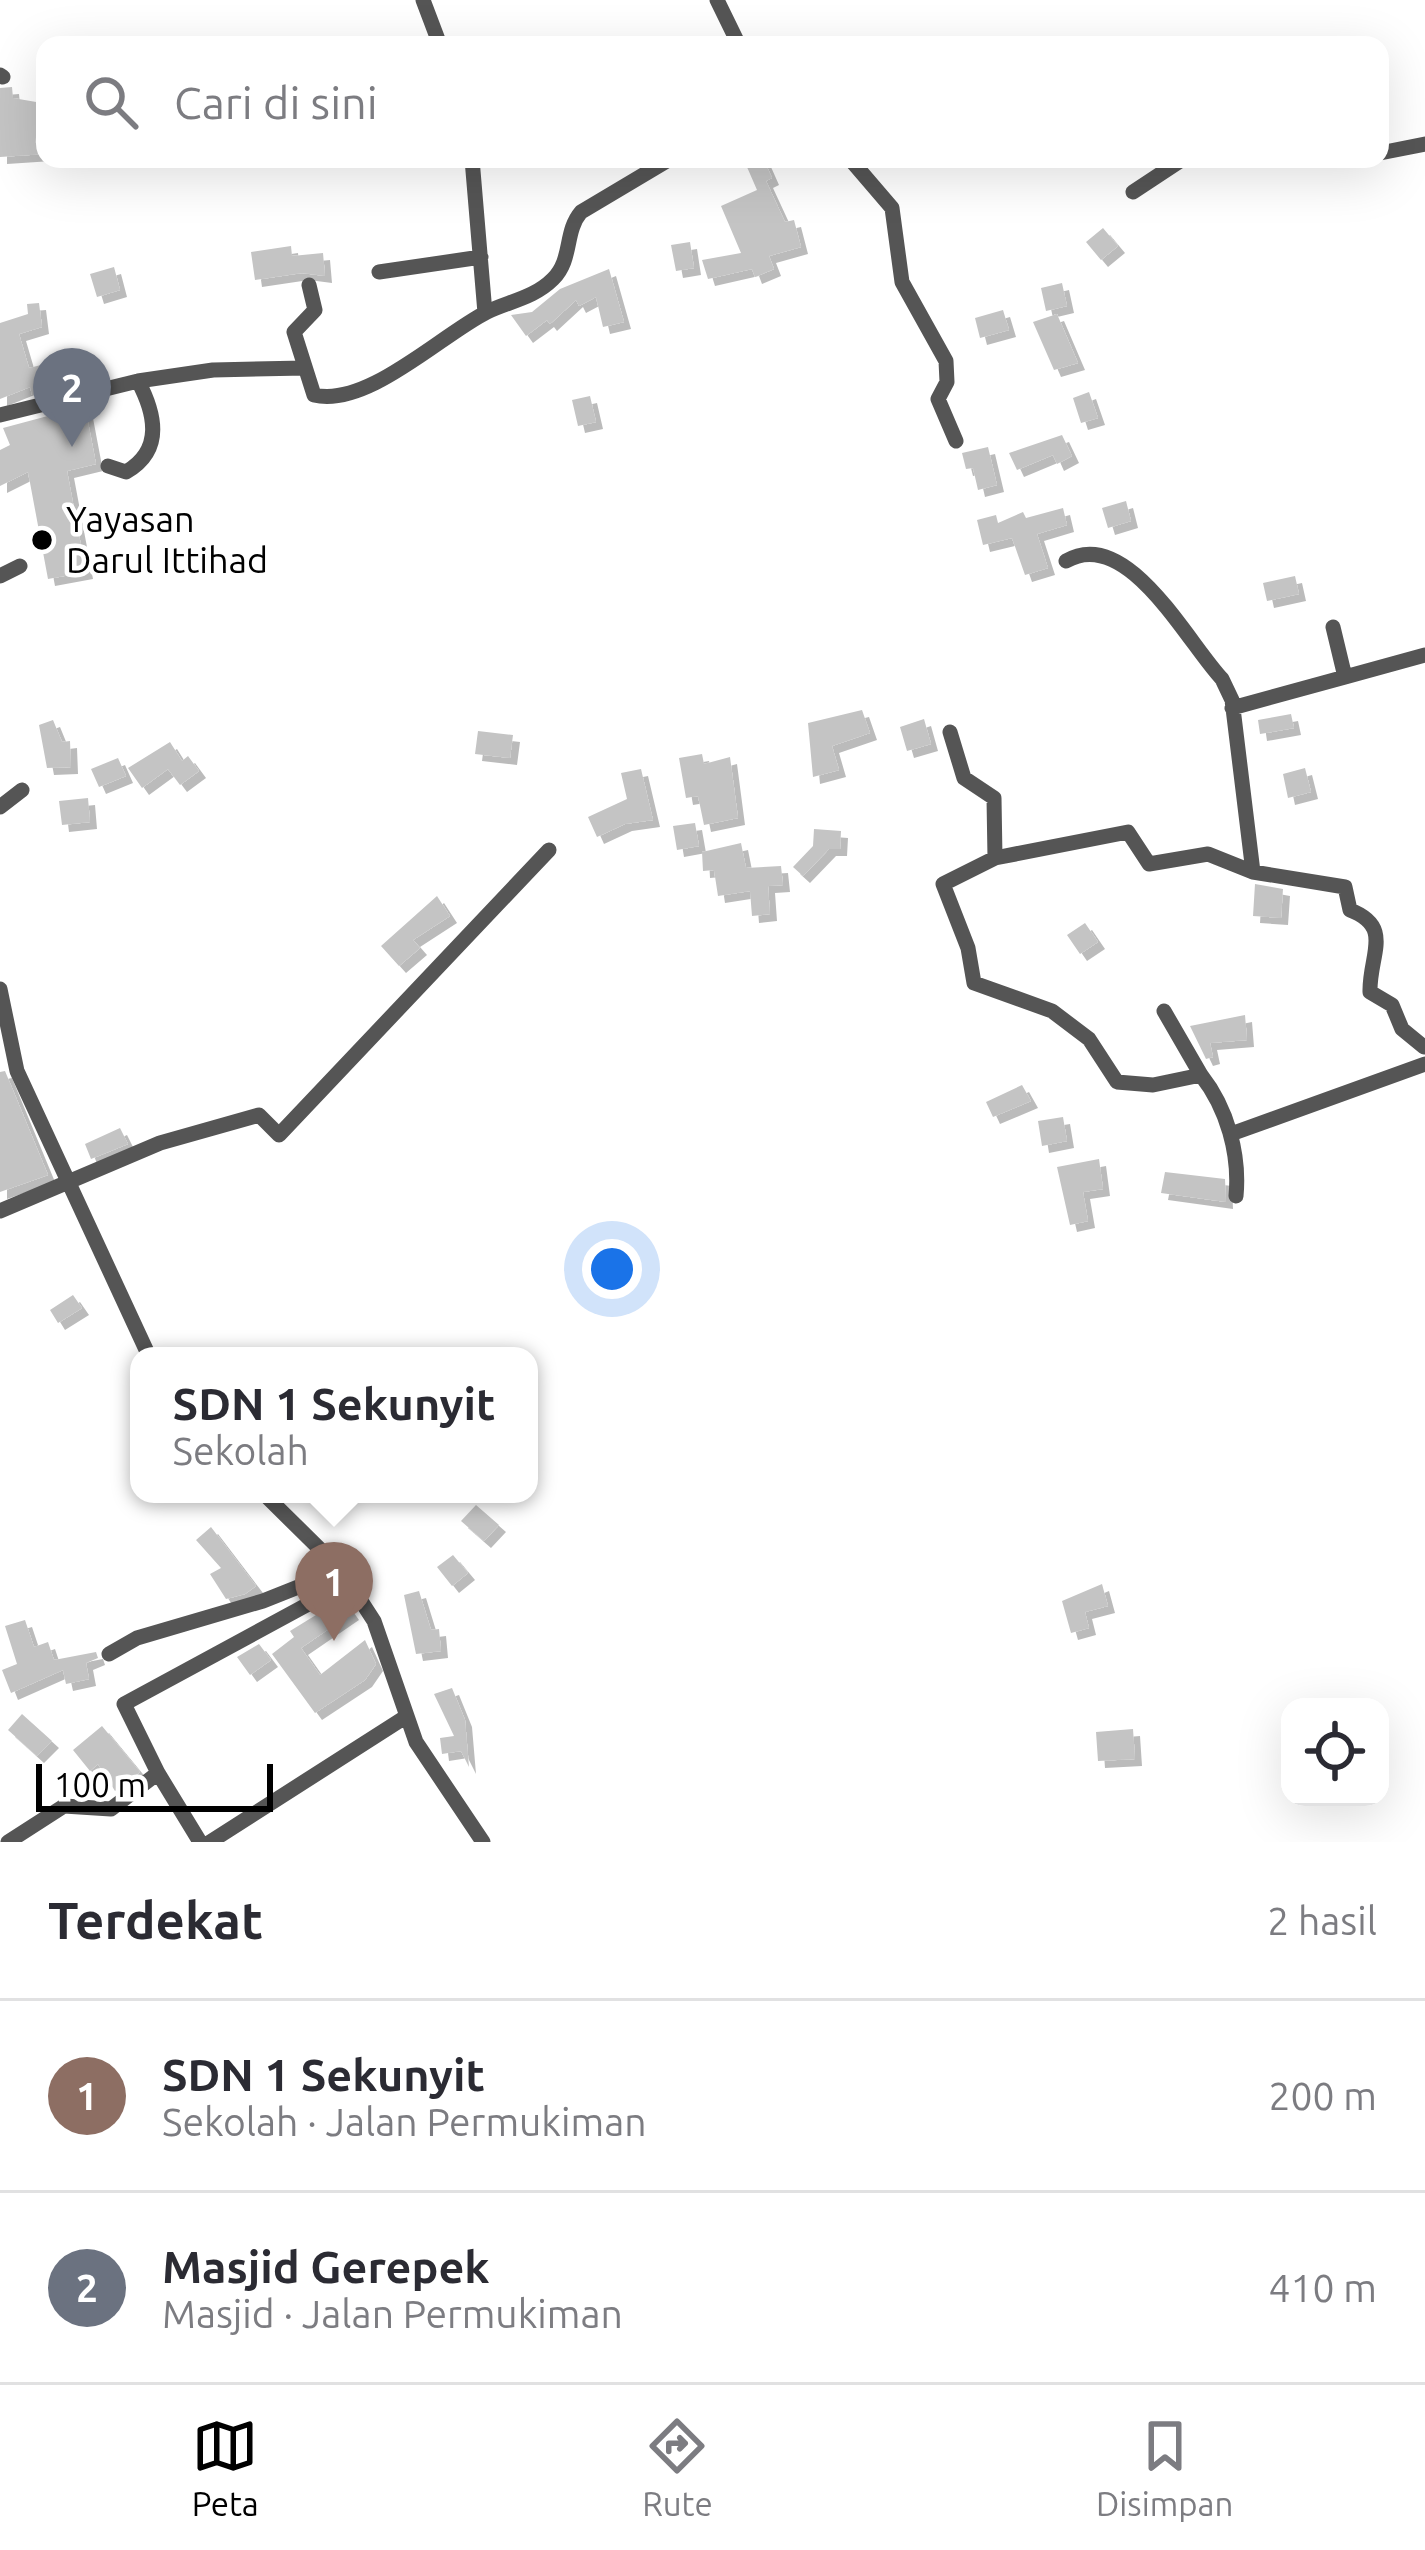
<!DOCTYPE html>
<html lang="id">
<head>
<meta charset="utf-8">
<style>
	:root { --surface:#fff; --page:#f7f7f7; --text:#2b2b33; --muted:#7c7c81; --line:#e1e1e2; --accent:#000 }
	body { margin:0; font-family:Ubuntu,sans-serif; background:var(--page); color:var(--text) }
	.controls { position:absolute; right:36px; bottom:36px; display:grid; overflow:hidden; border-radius:24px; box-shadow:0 12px 48px #0002 }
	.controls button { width:108px; height:108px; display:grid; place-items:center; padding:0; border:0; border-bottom:3px solid var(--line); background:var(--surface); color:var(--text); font:60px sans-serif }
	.scale { position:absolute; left:36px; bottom:30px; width:237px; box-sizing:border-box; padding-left:12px; border:6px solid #000; border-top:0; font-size:33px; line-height:42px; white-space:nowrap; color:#000; -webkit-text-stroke:9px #fff; paint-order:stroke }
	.you { position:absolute; left:612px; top:1269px; width:42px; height:42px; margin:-30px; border:9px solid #fff; border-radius:50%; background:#1a73e8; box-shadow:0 0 0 18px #1a73e833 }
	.badge { display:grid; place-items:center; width:78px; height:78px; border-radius:50%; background:var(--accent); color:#fff; font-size:39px; font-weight:700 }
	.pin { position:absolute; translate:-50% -99px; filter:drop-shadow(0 3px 6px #0008) }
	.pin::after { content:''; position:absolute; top:63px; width:42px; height:36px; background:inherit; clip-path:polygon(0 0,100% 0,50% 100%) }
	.popup { position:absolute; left:130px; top:1347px; width:408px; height:156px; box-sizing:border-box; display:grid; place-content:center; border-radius:24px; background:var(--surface); filter:drop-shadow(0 3px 9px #0005); font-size:39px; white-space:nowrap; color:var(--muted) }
	.popup b { font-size:45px; color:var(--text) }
	.popup::after { content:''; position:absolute; left:50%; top:100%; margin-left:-24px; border:24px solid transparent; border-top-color:var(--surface) }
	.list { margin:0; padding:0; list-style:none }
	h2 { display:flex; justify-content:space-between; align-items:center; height:156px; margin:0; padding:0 48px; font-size:51px }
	h2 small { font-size:39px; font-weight:400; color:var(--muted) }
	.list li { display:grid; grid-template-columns:78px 1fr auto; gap:36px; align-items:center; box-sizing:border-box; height:192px; padding:0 48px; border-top:3px solid var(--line) }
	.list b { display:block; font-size:45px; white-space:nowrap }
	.list p { margin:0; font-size:39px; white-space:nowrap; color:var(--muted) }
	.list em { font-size:39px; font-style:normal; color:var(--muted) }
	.icon { flex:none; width:66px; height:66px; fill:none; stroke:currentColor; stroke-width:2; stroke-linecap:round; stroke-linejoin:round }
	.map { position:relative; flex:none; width:1425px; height:1842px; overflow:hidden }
	.search { position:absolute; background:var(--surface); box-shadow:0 12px 48px #0002; left:36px; right:36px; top:36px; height:132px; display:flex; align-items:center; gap:30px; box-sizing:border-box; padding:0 42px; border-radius:24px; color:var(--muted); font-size:45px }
	.sheet { height:540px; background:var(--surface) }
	nav { display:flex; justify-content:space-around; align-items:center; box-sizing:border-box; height:168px; border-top:3px solid var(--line); background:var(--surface); font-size:33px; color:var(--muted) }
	nav a { display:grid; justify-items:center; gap:6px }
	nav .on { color:var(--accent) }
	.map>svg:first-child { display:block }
</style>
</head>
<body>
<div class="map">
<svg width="1425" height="1842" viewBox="0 0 1425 1842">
	<defs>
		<filter id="shadow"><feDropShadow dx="7" dy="7" stdDeviation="0" flood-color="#0004"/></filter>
	</defs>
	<rect width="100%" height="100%" fill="#fff"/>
	<path fill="#c4c4c4" filter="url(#shadow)" d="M12 87 13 98 42 103 35 143 45 138V154L0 157V88Z
		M764 160 772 178 766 181 785 222 794 220 801 247 769 256 774 269 755 277 752 269 708 279 702 260 741 253 721 206 757 190 747 167Z
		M1103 228 1118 246 1101 260 1086 242Z
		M690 242 694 268 676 271 671 245Z
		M291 246 292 256 323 253 325 276 302 273 255 280 251 252Z
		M114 267 120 290 97 297 90 274Z
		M609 269 624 322 603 327 596 297 579 306 576 300 550 324 547 320 526 336 511 315 532 312 560 289Z
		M1062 283 1067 306 1046 311 1041 288Z
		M39 303 42 327 19 334 29 368 49 363 55 389 32 395 30 387 0 399V323L28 314 27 304Z
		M1003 310 1009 330 980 338 975 318Z
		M1057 314 1078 363 1054 370 1033 322Z
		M1089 392 1098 418 1081 423 1073 398Z
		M590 396 596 422 578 426 572 400Z
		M85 406 96 464 67 471 86 572 48 579 28 472 0 486V450L10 445 3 428Z
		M1062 435 1072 456 1057 464 1053 455 1017 470 1009 453Z
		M988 447 997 485 978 490 973 468 966 469 962 453Z
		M1126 501 1131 521 1108 528 1102 508Z
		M1063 508 1067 525 1037 534 1048 568 1025 575 1012 538 983 545 977 520 996 515 998 523 1023 512 1026 518Z
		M1295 576 1299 594 1267 601 1263 583Z
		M862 710 870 733 832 746 839 770 813 777 808 723Z
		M1291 714 1294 728 1260 734 1258 720Z
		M924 719 931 744 907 751 900 727Z
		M53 720 62 742 70 741 71 767 47 768 39 725Z
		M478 731 513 735 510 758 475 754Z
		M170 742 182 761 188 756 199 771 180 785 168 769 142 788 128 768Z
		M702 754 704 764 730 757 738 818 704 825 698 796 686 798 679 758Z
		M118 758 126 776 99 787 91 769Z
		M1305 768 1311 792 1288 798 1283 774Z
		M641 769 653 820 625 824 597 837 588 817 627 799 621 773Z
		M88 798 90 822 62 825 59 801Z
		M695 823 699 846 677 850 673 826Z
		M814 829 841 831 840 849H829L803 876 793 867 813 846Z
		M741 843 746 868 781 866 783 885 768 886 770 914 752 916 750 891 718 896 714 870 703 871 702 852Z
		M1255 884 1283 889 1281 918 1253 916Z
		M437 896 450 916 413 940 420 948 399 966 381 946Z
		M1085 923 1098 942 1080 954 1067 935Z
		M1245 1015 1247 1040 1210 1043 1213 1057 1206 1059 1190 1026Z
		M5 1071 48 1175 0 1192V1072Z
		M1022 1085 1031 1101 993 1117 986 1102Z
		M1063 1117 1067 1141 1042 1146 1038 1121Z
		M120 1128 128 1144 91 1159 85 1144Z
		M1099 1159 1103 1189 1083 1192 1088 1221 1070 1225 1057 1167Z
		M1165 1172 1225 1179 1226 1202 1161 1193Z
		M73 1295 82 1308 58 1323 50 1310Z
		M476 1505 499 1525 484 1541 461 1521Z
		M211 1527 256 1586 245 1594 226 1599 210 1574 221 1568 196 1540Z
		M453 1555 468 1573 452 1586 437 1567Z
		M1102 1584 1108 1606 1085 1612 1089 1628 1071 1633 1062 1601Z
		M419 1591 431 1630 439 1629 441 1651 416 1654 404 1595Z
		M342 1599 352 1613 301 1648 320 1675 365 1640 376 1664 365 1680 315 1713 272 1654 294 1637 290 1631Z
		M25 1620 34 1647 48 1642 54 1660 96 1652 98 1658 86 1663 89 1679 66 1684 63 1670 11 1693 2 1670 17 1664 5 1626Z
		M259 1644 271 1660 250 1675 237 1657Z
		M452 1688 465 1720 469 1767 461 1751 442 1754 440 1738 454 1736 434 1694Z
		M22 1714 52 1741 37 1756 8 1730Z
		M102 1726 140 1772 115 1791 98 1764 90 1771 73 1750Z
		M1133 1729 1135 1759 1098 1761 1096 1732Z"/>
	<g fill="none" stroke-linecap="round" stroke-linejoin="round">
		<path stroke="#555" stroke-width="15" d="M423 0 440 45
			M717 0 739 45
			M0 75 3 77
			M1380 153 1425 144
			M472 159 485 313
			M850 159 892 208 902 282 946 361 947 382 938 399 956 441
			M1133 192 1183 159
			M379 272 481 257
			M309 285 315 310 294 332 314 395C367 408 441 335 487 312 510 301 534 298 553 279 573 259 564 232 581 212L670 159
			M0 415 138 381 213 370 305 368
			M108 466 126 472C164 450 155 413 138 381
			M1066 561C1127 525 1187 642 1222 679L1232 700 1253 872 1345 887 1350 910C1394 927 1369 955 1370 992L1392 1005 1402 1029 1424 1047
			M0 576 20 566
			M1333 627 1345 677 1425 655
			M1232 708 1345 677
			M950 732 964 778 994 798 995 858 1128 832 1149 864 1208 854 1253 872
			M0 807 22 790
			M995 858 943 884 968 948 974 983 1052 1011 1089 1039 1117 1082 1153 1085 1201 1075C1227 1108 1240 1154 1236 1196
			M0 989 17 1071 149 1356
			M1164 1011 1201 1075
			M1231 1134 1425 1064
			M0 1211 160 1143 259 1115 279 1135 549 850
			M264 1494 341 1570 374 1621 416 1742 483 1842
			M109 1654 137 1638 263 1601 341 1570
			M158 1773 200 1842
			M8 1842 64 1806 111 1809 158 1773 124 1704 349 1582
			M210 1842 407 1716"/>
	</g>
	<circle fill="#000" stroke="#fff" stroke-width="4.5" cx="42" cy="540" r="12"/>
	<g text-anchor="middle" stroke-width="9" stroke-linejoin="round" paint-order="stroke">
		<g font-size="36" fill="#000" stroke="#fff" text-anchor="start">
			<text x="66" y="532">Yayasan<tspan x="66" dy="41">Darul Ittihad</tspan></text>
		</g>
	</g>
</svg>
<div class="controls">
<button><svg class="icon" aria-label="locate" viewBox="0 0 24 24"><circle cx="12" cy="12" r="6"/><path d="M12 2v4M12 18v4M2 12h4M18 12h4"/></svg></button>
</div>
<div class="scale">100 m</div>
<div class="you"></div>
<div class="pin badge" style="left:334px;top:1641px;background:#8d6e63">1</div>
<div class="popup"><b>SDN 1 Sekunyit</b>Sekolah</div>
<div class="pin badge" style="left:72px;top:447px;background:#6b7280">2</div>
<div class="search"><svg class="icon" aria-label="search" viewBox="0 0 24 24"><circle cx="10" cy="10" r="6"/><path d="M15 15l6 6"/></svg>Cari di sini</div>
</div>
<section class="sheet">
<h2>Terdekat<small>2 hasil</small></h2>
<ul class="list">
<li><span class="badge" style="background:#8d6e63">1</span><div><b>SDN 1 Sekunyit</b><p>Sekolah · Jalan Permukiman</p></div><em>200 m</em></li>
<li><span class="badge" style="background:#6b7280">2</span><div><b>Masjid Gerepek</b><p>Masjid · Jalan Permukiman</p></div><em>410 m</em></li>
</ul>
</section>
<nav>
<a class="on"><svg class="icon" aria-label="map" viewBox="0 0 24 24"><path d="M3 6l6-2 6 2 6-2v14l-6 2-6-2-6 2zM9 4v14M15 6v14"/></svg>Peta</a>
<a><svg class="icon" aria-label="directions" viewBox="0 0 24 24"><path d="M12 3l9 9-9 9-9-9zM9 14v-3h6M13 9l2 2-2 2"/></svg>Rute</a>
<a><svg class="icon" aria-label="saved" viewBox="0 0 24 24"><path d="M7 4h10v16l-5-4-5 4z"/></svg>Disimpan</a>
</nav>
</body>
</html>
